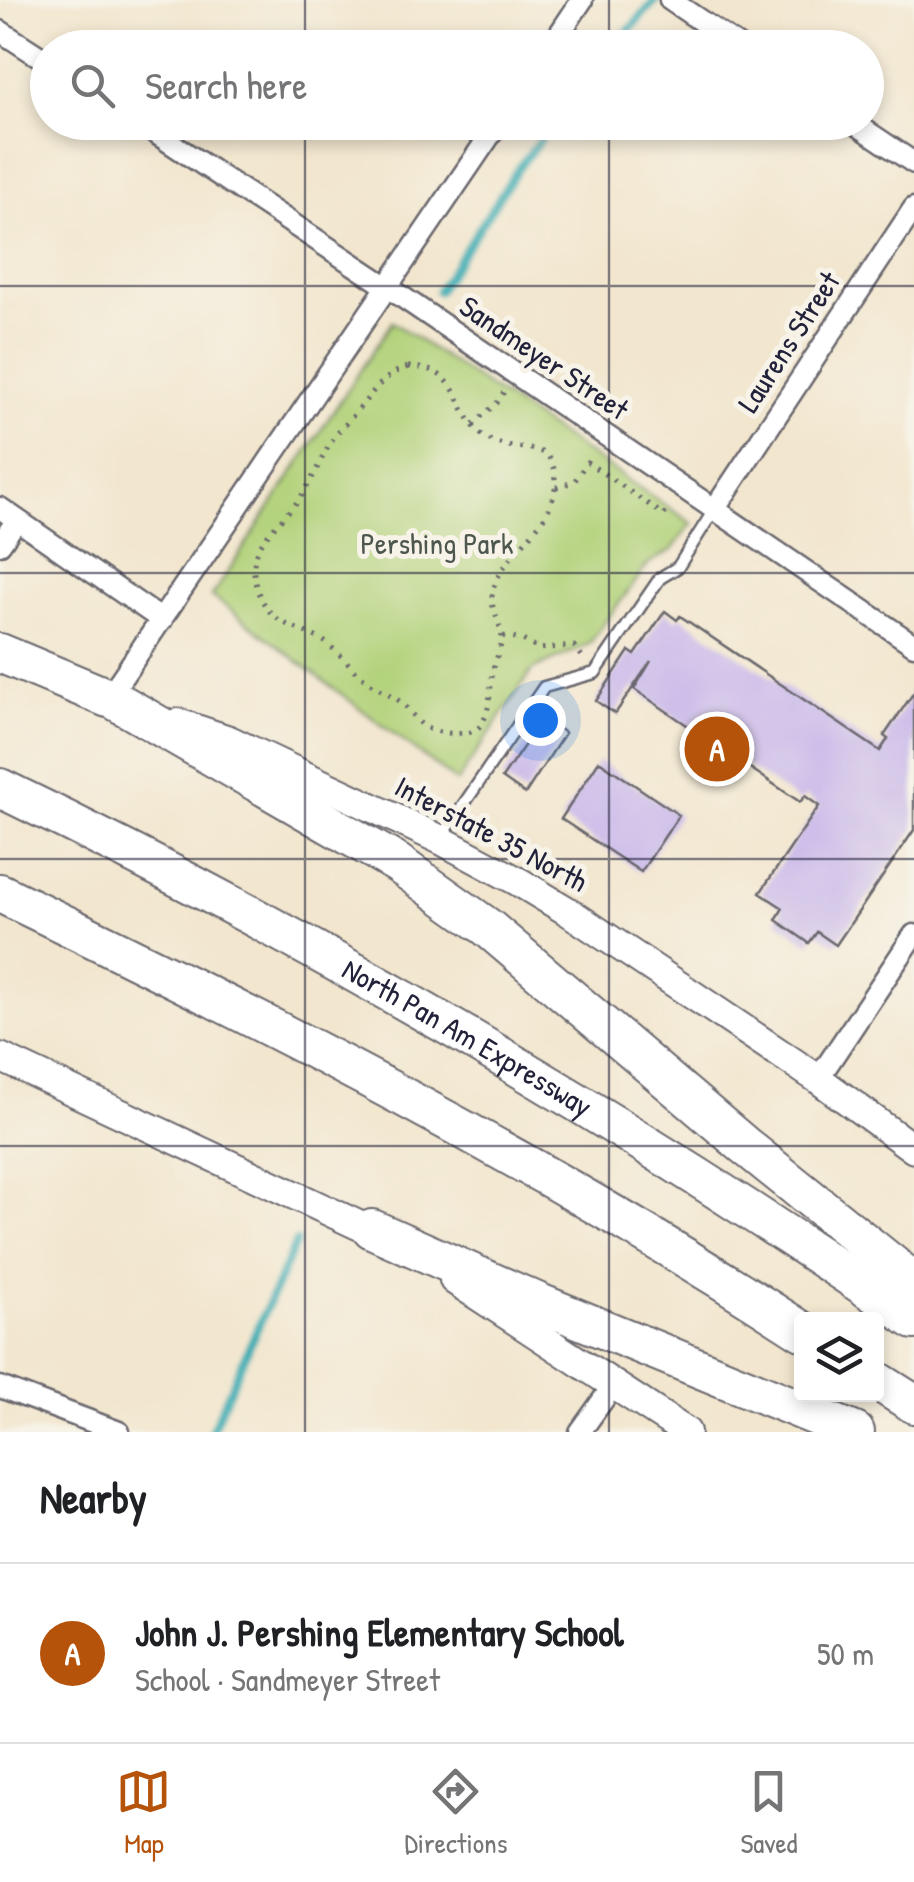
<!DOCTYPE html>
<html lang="en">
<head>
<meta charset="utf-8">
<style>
	:root { --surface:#fff; --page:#f2f2f2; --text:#202124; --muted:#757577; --line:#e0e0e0; --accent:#b45309 }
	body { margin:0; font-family:"Patrick Hand",sans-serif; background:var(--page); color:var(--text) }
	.controls { position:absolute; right:30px; bottom:30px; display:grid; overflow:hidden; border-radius:10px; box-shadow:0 5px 15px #0003 }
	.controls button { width:90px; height:90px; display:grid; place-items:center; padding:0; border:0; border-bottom:2px solid var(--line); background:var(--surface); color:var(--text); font:50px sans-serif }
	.you { position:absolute; left:540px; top:720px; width:35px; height:35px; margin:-25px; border:8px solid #fff; border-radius:50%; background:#1a73e8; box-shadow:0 0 0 15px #1a73e833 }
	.badge { display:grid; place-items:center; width:65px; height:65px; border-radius:50%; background:var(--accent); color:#fff; font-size:32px; font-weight:700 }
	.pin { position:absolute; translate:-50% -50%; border:5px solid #fff; box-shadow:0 2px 10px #0006 }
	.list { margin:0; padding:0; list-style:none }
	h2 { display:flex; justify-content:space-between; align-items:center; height:130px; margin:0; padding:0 40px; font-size:42px }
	h2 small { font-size:32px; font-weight:400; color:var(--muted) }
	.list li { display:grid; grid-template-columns:65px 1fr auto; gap:30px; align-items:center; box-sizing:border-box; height:180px; padding:0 40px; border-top:2px solid var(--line) }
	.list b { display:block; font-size:38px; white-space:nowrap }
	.list p { margin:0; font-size:32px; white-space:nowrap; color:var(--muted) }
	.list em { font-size:32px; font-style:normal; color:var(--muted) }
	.icon { flex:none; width:55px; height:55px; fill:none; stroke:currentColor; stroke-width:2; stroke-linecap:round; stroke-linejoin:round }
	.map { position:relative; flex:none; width:914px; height:1432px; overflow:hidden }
	.search { position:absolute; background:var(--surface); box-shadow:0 5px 15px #0003; left:30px; right:30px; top:30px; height:110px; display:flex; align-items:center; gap:25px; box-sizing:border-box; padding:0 35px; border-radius:55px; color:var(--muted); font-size:38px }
	.sheet { height:310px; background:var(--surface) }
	nav { display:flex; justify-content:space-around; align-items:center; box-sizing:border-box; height:140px; border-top:2px solid var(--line); background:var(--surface); font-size:28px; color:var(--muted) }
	nav a { display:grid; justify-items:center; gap:5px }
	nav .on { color:var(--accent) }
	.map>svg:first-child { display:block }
</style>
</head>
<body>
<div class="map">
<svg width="914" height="1432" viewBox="0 0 914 1432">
	<rect width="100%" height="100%" fill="#f7f3e8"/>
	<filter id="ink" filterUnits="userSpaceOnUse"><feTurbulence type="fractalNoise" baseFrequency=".01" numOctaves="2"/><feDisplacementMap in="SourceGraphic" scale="20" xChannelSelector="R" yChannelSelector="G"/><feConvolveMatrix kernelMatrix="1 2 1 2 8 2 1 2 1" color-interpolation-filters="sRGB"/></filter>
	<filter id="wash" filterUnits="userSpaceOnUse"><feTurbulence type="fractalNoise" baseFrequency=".0048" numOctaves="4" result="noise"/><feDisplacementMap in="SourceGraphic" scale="40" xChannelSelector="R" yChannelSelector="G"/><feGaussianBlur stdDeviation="2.25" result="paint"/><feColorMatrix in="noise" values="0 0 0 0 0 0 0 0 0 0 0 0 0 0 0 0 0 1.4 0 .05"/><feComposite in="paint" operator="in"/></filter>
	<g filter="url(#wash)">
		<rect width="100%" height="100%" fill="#f2e6ce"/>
		<path fill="#b2d27a" stroke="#6a7a5a" stroke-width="2.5" d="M392 322 692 523 672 550 649 563 589 644 532 670 457 782 212 596Z"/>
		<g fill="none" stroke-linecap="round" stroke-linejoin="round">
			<path stroke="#3aacb2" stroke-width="8" d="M613 48 656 0
				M438 291 519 167 554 122
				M211 1432 296 1242"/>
		</g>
		<g id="blocks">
			<path fill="#c7b6ea" d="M665 611 677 620 680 616 880 751 888 739 884 736 914 692V830L836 945 817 932 809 943 776 920 783 908 760 893 819 806 805 796 800 802 634 689 651 661 615 714 596 701 629 651 635 655Z
				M543 718 565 733 525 794 502 778Z
				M599 761 679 815 641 872 561 819Z"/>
		</g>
	</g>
	<g filter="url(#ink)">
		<use href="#blocks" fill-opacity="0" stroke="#6b676e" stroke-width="2.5"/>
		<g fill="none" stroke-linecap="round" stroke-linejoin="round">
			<defs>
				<path id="lane" d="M440 839 544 687 595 673 660 578 678 567 714 510"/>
				<path id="street" d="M670 0 741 48
					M0 31 48 62
					M550 48 582 0
					M139 122 389 288 914 645
					M853 122 914 163
					M0 508 162 620
					M714 510 914 208
					M0 544 17 520
					M108 698 499 122
					M818 1079 914 935
					M0 1387 119 1432
					M580 1432 615 1383"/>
				<path id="secondary" d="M178 723 229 740 439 839 519 882 569 912 818 1079 914 1149
					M0 1057 388 1239
					M454 1280 686 1432"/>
				<g id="highway">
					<path d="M0 653 108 698"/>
					<path d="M118 702 397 863 487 927 744 1145 914 1282"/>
					<path id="s1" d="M0 788C318 941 622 1120 914 1320"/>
					<path d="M0 893C274 1025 546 1165 802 1331"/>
					<path d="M372 1229 537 1302 855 1432"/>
					<path d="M876 1380 914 1404"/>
				</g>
			</defs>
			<use href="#lane" stroke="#6b676e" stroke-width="15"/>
			<use href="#street" stroke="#6b676e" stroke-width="25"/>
			<use href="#secondary" stroke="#6b676e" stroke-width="32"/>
			<use href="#highway" stroke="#6b676e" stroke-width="42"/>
			<path stroke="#6b676e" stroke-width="5" stroke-dasharray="2.5 8" stroke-linecap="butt" d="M408 367C456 368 452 397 475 428 505 465 558 426 555 486 554 527 497 556 492 596 491 609 499 620 501 632 504 644 496 657 493 669 489 687 493 731 466 733 456 734 438 733 429 729 417 724 411 711 402 703 392 695 380 690 370 683 354 671 341 654 325 642 308 631 286 628 272 614 261 602 255 589 254 573 251 542 284 520 300 498 313 480 321 458 333 439 341 428 350 420 358 410 374 391 383 375 408 367Z
				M473 424 497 403 505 390
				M556 487 574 482 587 462 664 515 670 506
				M503 636 521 639 538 649 574 646 584 659"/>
			<use href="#lane" stroke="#fff" stroke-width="10"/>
			<use href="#street" stroke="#fff" stroke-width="20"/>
			<use href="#secondary" stroke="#fff" stroke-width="28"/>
			<use href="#highway" stroke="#fff" stroke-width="38"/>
		</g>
	</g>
	<path fill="none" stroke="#22223b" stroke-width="2.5" stroke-opacity="0.55" d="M305 0V48M609 0V48M305 122V1432M609 122V1432M0 286H914M0 573H914M0 859H914M0 1146H914"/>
	<g text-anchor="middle" stroke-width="10" stroke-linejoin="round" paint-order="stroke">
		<g font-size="30" fill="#22223b" stroke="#f7f3e8">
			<text transform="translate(789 342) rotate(-57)" y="10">Laurens Street</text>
			<text transform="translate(544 358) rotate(34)" y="10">Sandmeyer Street</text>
			<text transform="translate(491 834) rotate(28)" y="10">Interstate 35 North</text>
			<text dy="10" stroke="none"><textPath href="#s1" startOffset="530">North Pan Am Expressway</textPath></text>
		</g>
		<g font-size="30" fill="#4d574e" stroke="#f7f3e8">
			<text x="437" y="554">Pershing Park</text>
		</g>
	</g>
</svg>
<div class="controls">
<button><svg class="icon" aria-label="layers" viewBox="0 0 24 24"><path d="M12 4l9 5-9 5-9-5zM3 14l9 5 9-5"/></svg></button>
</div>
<div class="you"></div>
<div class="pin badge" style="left:717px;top:749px">A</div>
<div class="search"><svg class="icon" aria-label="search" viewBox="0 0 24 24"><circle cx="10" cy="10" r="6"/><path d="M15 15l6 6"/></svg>Search here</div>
</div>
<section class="sheet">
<h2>Nearby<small></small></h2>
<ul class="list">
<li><span class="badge">A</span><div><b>John J. Pershing Elementary School</b><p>School · Sandmeyer Street</p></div><em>50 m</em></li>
</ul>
</section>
<nav>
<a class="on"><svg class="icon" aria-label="map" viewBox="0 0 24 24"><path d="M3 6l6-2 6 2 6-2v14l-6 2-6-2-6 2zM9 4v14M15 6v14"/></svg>Map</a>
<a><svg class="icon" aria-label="directions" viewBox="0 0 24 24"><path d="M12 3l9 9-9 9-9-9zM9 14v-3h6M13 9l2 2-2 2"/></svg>Directions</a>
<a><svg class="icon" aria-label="saved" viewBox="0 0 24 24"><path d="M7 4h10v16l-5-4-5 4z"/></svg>Saved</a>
</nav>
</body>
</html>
